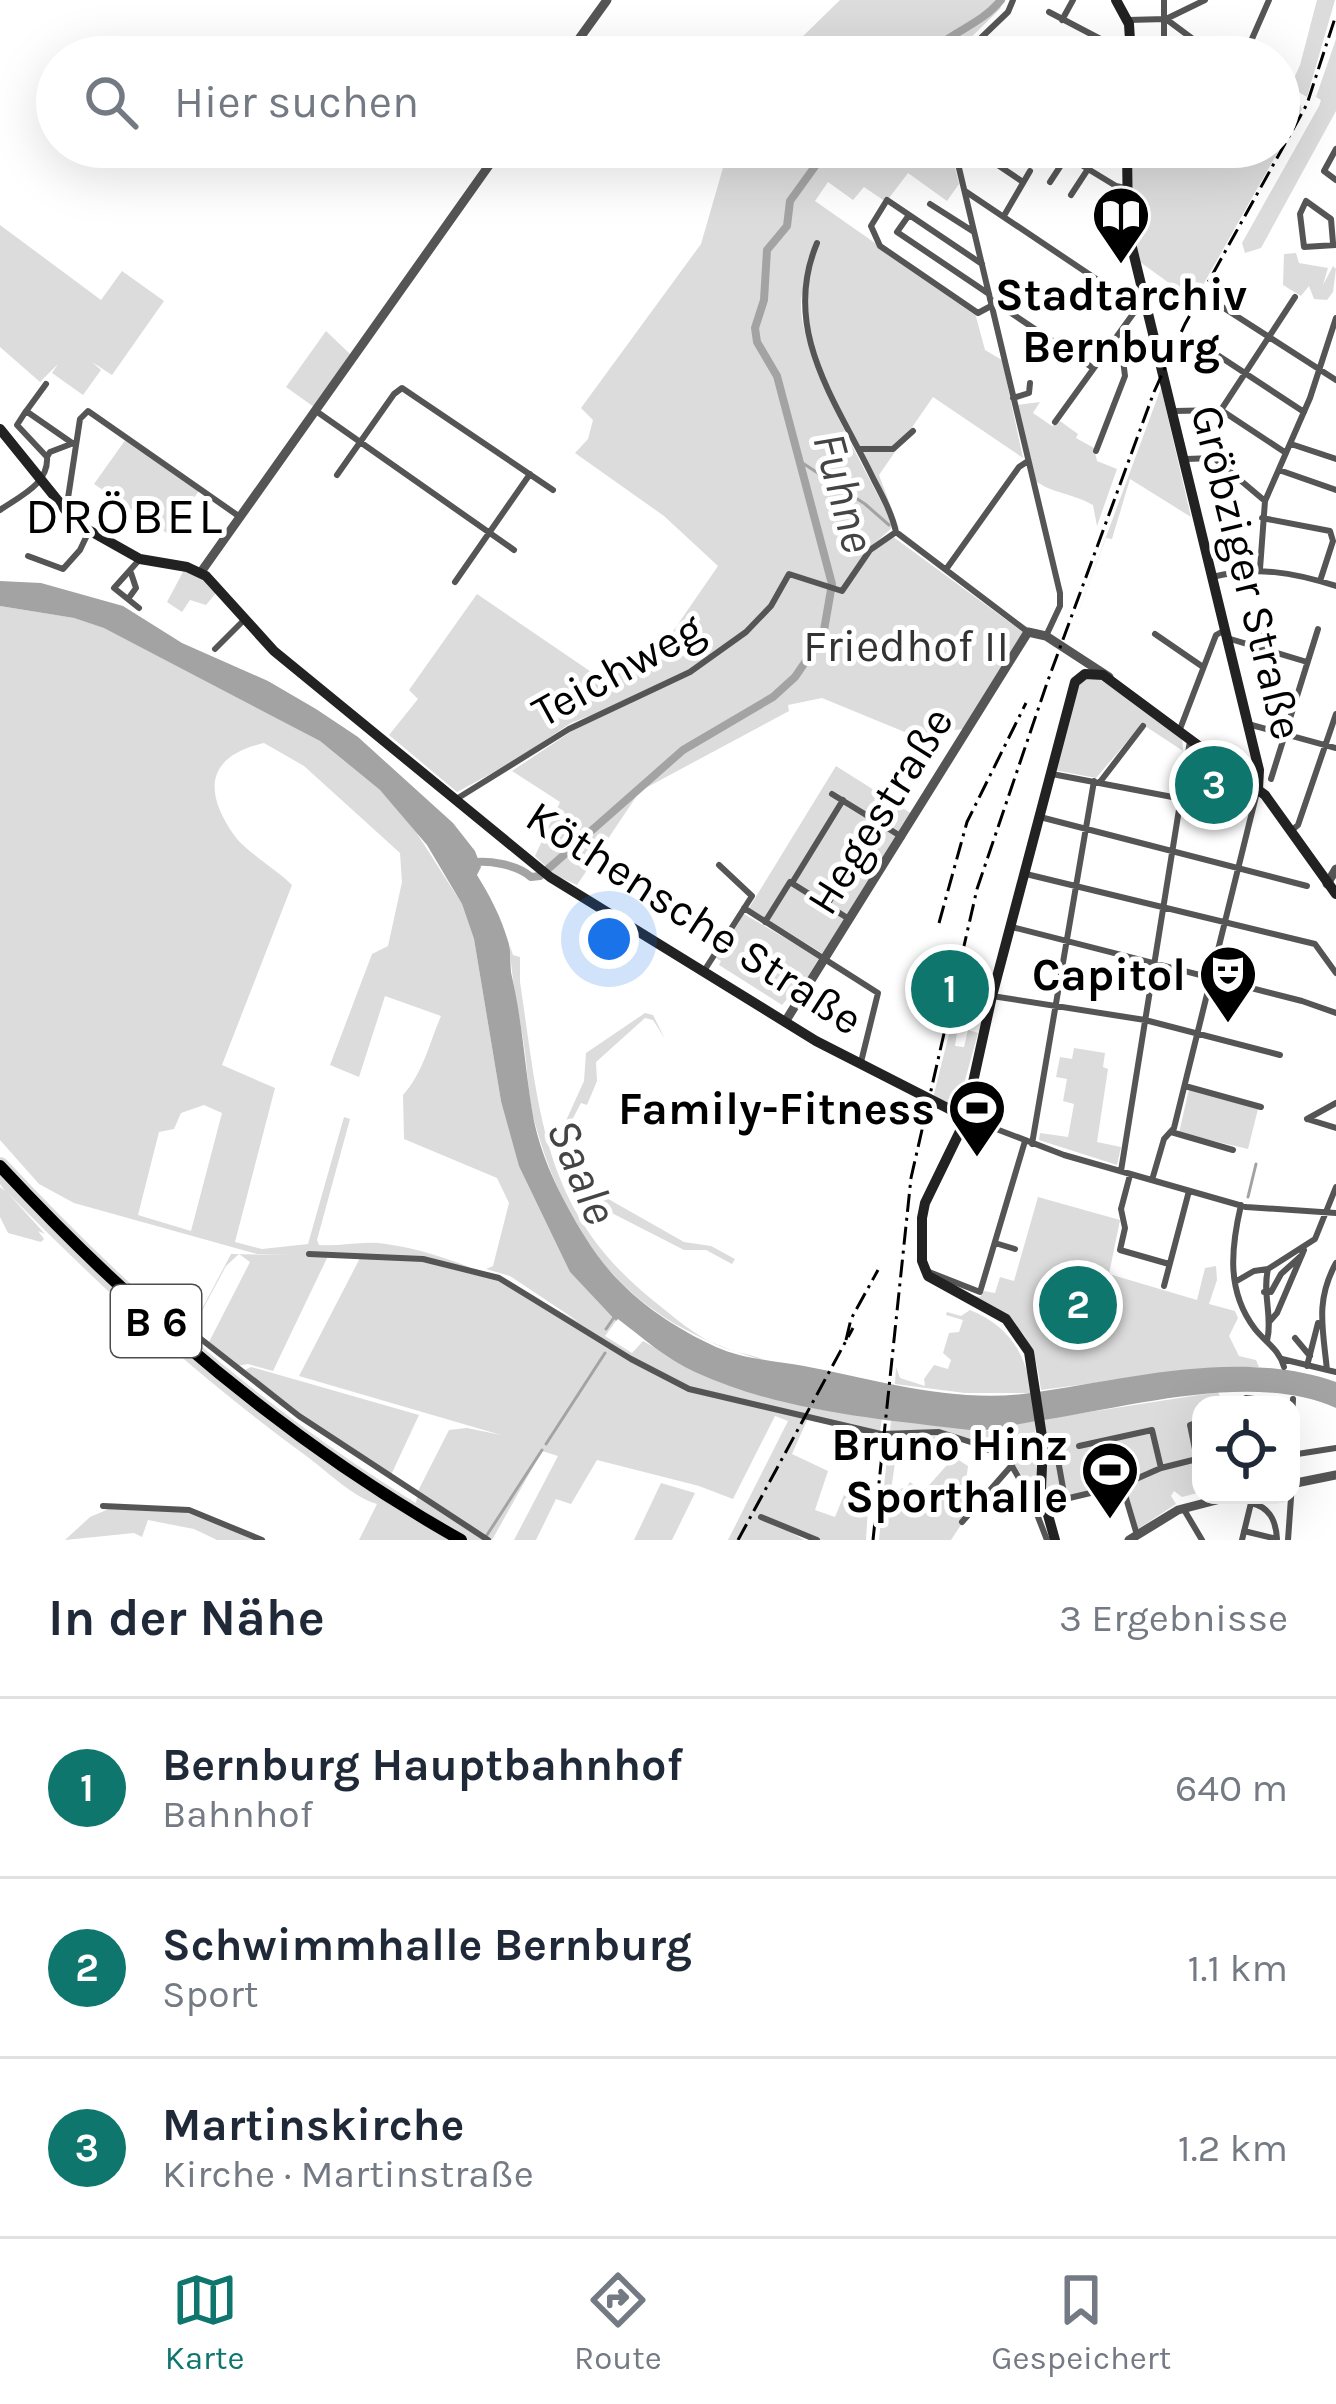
<!DOCTYPE html>
<html lang="de">
<head>
<meta charset="utf-8">
<style>
	:root { --surface:#fff; --page:#f2f2f3; --text:#1f2937; --muted:#747a83; --line:#e0e1e3; --accent:#0f766e }
	body { margin:0; font-family:Karla,sans-serif; background:var(--page); color:var(--text) }
	.controls { position:absolute; right:36px; bottom:36px; display:grid; overflow:hidden; border-radius:24px; box-shadow:0 12px 48px #0002 }
	.controls button { width:108px; height:108px; display:grid; place-items:center; padding:0; border:0; border-bottom:3px solid var(--line); background:var(--surface); color:var(--text); font:60px sans-serif }
	.you { position:absolute; left:609px; top:939px; width:42px; height:42px; margin:-30px; border:9px solid #fff; border-radius:50%; background:#1a73e8; box-shadow:0 0 0 18px #1a73e833 }
	.badge { display:grid; place-items:center; width:78px; height:78px; border-radius:50%; background:var(--accent); color:#fff; font-size:39px; font-weight:700 }
	.pin { position:absolute; translate:-50% -50%; border:6px solid #fff; box-shadow:0 3px 12px #0006 }
	.list { margin:0; padding:0; list-style:none }
	h2 { display:flex; justify-content:space-between; align-items:center; height:156px; margin:0; padding:0 48px; font-size:51px }
	h2 small { font-size:39px; font-weight:400; color:var(--muted) }
	.list li { display:grid; grid-template-columns:78px 1fr auto; gap:36px; align-items:center; box-sizing:border-box; height:180px; padding:0 48px; border-top:3px solid var(--line) }
	.list b { display:block; font-size:45px; white-space:nowrap }
	.list p { margin:0; font-size:39px; white-space:nowrap; color:var(--muted) }
	.list em { font-size:39px; font-style:normal; color:var(--muted) }
	.icon { flex:none; width:66px; height:66px; fill:none; stroke:currentColor; stroke-width:2; stroke-linecap:round; stroke-linejoin:round }
	.map { position:relative; flex:none; width:1336px; height:1540px; overflow:hidden }
	.search { position:absolute; background:var(--surface); box-shadow:0 12px 48px #0002; left:36px; right:36px; top:36px; height:132px; display:flex; align-items:center; gap:30px; box-sizing:border-box; padding:0 42px; border-radius:66px; color:var(--muted); font-size:45px }
	.sheet { height:696px; background:var(--surface) }
	nav { display:flex; justify-content:space-around; align-items:center; box-sizing:border-box; height:168px; border-top:3px solid var(--line); background:var(--surface); font-size:33px; color:var(--muted) }
	nav a { display:grid; justify-items:center; gap:6px }
	nav .on { color:var(--accent) }
	.map>svg:first-child { display:block }
</style>
</head>
<body>
<div class="map">
<svg width="1336" height="1540" viewBox="0 0 1336 1540">
	<rect width="100%" height="100%" fill="#fff"/>
	<path fill="#dcdcdc" fill-rule="evenodd" d="M840 0H1003L1000 9 951 57H822L797 42Z
		M1317 0H1335L1307 97 1290 87 1300 65Z
		M1336 39V111L1261 248 1245 253 1242 243 1319 106 1321 100 1316 97Z
		M1300 104 1302 109 1194 301 1140 262 1129 223 1130 147H1224L1251 164 1262 147H1279V112L1291 115Z
		M729 147H950L959 184 947 201 908 173 886 202 864 187 853 200 828 182 815 201 975 313 985 350 1002 360 1023 458 933 397 879 475 900 531 818 363 802 294C791 344 870 476 894 526L867 550 842 588 834 587 833 591 841 593 871 550 892 536 1024 633 963 729 912 735 822 698 788 705 789 711 640 791 577 885 555 875 535 856 560 802 512 771 572 731 631 703 629 700 571 723 511 763 457 792 389 735 418 699 409 690 477 594 603 680 656 656 718 566 664 516 575 453 588 439 593 420 581 408 701 244Z
		M0 225 101 300 122 271 164 301 112 375 92 362 101 370 83 395 52 373 58 364 40 382 0 347Z
		M1296 253 1299 263 1328 268 1323 285 1333 266 1336 269 1333 292 1327 300 1314 299 1309 286 1301 296 1283 285 1284 254Z
		M326 331 350 354 314 407 286 387Z
		M1161 388 1191 517 1130 479 1112 539 1106 538 1069 637Z
		M1040 402 1033 413 1052 426 1060 421 1078 434 1076 438 1094 448 1097 461 1117 469 1097 526 1093 505C1072 493 1053 494 1034 480L1017 405Z
		M126 439 199 491 168 534 94 484Z
		M184 570 203 579 216 593 206 605 190 600 182 612 167 602Z
		M0 606 74 618 105 628 206 680 320 741 380 790 409 821 462 904 474 939 501 1101 570 1272 616 1321 605 1336 632 1353 643 1341C724 1389 790 1404 882 1418L880 1431 808 1418 792 1454 828 1471 815 1510 835 1517 844 1495 868 1507 866 1540H820L764 1516 804 1540H728L788 1421 775 1416 733 1499 699 1486 597 1460 571 1504 556 1499 536 1540H514L558 1456 542 1451 492 1540H359L377 1504C353 1497 329 1473 309 1458 200 1379 101 1288 6 1191L45 1234 38 1231 44 1239 41 1242 8 1233 0 1217V1187L5 1191 0 1184V1172L157 1327 414 1515 418 1491 449 1430 467 1428 501 1435 299 1376 360 1258 328 1256 273 1371 248 1364 237 1366 195 1330 194 1324 231 1254 291 1255 257 1254 74 1203 39 1184 0 1140ZM264 743 304 766 400 853 402 882 388 946 372 954 330 1065 359 1077 385 996 441 1016C429 1044 423 1073 403 1095L404 1139 497 1178 509 1203 493 1266 486 1269 510 1276 579 1322C517 1288 456 1254 386 1244 364 1240 340 1247 319 1245L317 1240 350 1119 344 1117 308 1244 262 1249 235 1242 275 1088 222 1065 292 885C276 869 245 851 234 835 202 789 208 756 264 743ZM204 1105 222 1113 191 1231 138 1215 159 1132 174 1129 181 1113ZM239 1254 250 1262 209 1342 198 1332 196 1322 226 1266Z
		M1096 677 1182 735 1183 751 1142 724 1096 778 1054 770 1075 690 1084 679Z
		M836 766 912 814 825 955 749 908Z
		M744 914 819 958 792 1003 787 999 782 1005 719 965 721 961 716 958Z
		M510 946 513 955 520 957V982C540 1114 542 1212 655 1302 674 1317 693 1334 715 1344 731 1352 752 1354 767 1361 639 1327 572 1253 536 1127 528 1101 528 1072 524 1045 519 1012 511 979 510 946Z
		M645 1013 653 1015 665 1039 653 1020 645 1018 596 1062 597 1081 587 1105 581 1103 570 1124V1141L578 1167 596 1192 684 1242 711 1246 735 1259 732 1264 706 1250H684L604 1209 582 1190 565 1158 560 1134 584 1081 586 1053Z
		M951 1026 958 1027 955 1046 964 1047 968 1030 978 1033 958 1106 933 1098Z
		M1074 1048 1105 1053 1103 1067 1108 1069 1097 1142 1121 1147 1117 1165 1039 1140 1040 1133 1068 1137 1074 1104 1063 1101 1067 1079 1056 1077 1060 1057 1072 1059Z
		M1189 1089 1258 1109 1248 1149 1179 1133Z
		M1038 1197 1120 1220 1109 1274 1197 1300 1205 1268 1216 1266 1217 1280 1209 1304 1235 1311 1238 1318 1229 1336 1239 1356 1256 1360 1259 1367 1193 1370 1041 1390C1035 1335 1016 1317 966 1294L980 1297 984 1291 995 1293 1000 1277 1014 1281Z
		M970 1310C1009 1326 1025 1352 1032 1393H965L895 1384 896 1367 900 1378 925 1386 924 1379 934 1365 948 1369 951 1360 943 1353 949 1333 959 1332 963 1320 946 1315 947 1312 961 1316Z
		M251 1367 419 1415 391 1475 301 1415 245 1370Z
		M1218 1392 1222 1402 1244 1399 1245 1405H1201V1492L1182 1497 1174 1491 1171 1496 1176 1504 1138 1529 1120 1483 1047 1503 1044 1419Z
		M891 1420 991 1431 1035 1420 1038 1505C1030 1491 1024 1476 1013 1464 989 1434 928 1428 890 1431Z
		M889 1435 949 1437 927 1463 914 1454 897 1449 891 1490 906 1488 910 1482 923 1492 954 1457 968 1466 964 1496 974 1505 951 1540H879Z
		M661 1483 695 1493 672 1540H634Z
		M111 1508 185 1512 255 1540H217L194 1529 148 1520 142 1537 134 1533 65 1540 90 1517Z"/>
	<path fill="#a3a3a3" d="M0 581 41 583 123 606 182 643 268 681 316 709 358 737 453 823 475 851 481 867 477 875C490 896 501 917 508 941 512 952 509 965 512 977 523 1024 525 1073 534 1121 543 1163 563 1201 585 1237 616 1288 662 1322 716 1347 743 1359 775 1361 804 1366 877 1380 956 1404 1030 1393 1130 1379 1238 1348 1336 1382V1408C1254 1371 1130 1407 1043 1420 1017 1423 996 1432 970 1430 877 1419 780 1411 695 1372 665 1358 643 1338 618 1319L616 1321 570 1272 519 1166 501 1101 474 939 462 904 427 845 380 790 320 741 104 628 74 618 0 606Z"/>
	<g fill="none" stroke-linecap="round" stroke-linejoin="round">
		<path stroke="#a3a3a3" stroke-width="3" d="M798 460 865 504 889 525
			M1248 1197 1256 1164
			M606 1329 615 1316
			M546 1444 605 1353
			M487 1535 542 1450"/>
		<path stroke="#a3a3a3" stroke-width="8" d="M927 57C948 32 980 26 1001 0
			M470 863C487 859 518 865 531 877L540 876 683 750 773 697 795 677 823 636 832 584 777 376 757 342 755 328 764 300 767 250 787 226 790 201 829 147"/>
		<defs>
			<path id="primary" d="M0 1166C135 1311 287 1442 461 1540"/>
		</defs>
		<use href="#primary" stroke="#dbdbdb" stroke-width="18"/>
		<path stroke="#555" stroke-width="6" d="M1049 12 1131 55
			M1166 19 1217 57
			M1062 20 1073 0
			M1128 20 1166 19 1205 0
			M1030 54 1035 57
			M961 57 1008 12 1013 0
			M1164 57V0
			M1244 57 1269 0
			M1279 109 1287 90
			M954 147 1060 593V606L1046 636
			M971 147 1023 182
			M1052 147 1116 186 1125 188
			M1336 149 1324 171 1336 180
			M1050 182 1067 156
			M965 191 1138 307 1146 308
			M1071 195 1088 169
			M930 204 974 232
			M1005 214 1030 171
			M909 215 897 232 989 294
			M817 243C780 331 837 402 874 480 883 497 892 514 896 532
			M1333 243 1331 219 1306 201 1300 214 1304 247 1336 245
			M982 264 887 200 871 226 880 246 978 313 991 306
			M990 299 1093 368
			M1213 301 1336 380
			M1219 356 1304 412
			M1013 398 1029 393 1030 383
			M27 410 46 384
			M1221 410 1295 297
			M316 411 514 550
			M1175 411 1221 410 1286 453
			M1055 422 1138 307
			M71 444 50 452 47 457 17 425 26 411 75 445
			M1291 444 1336 459
			M860 449H893L913 431
			M1096 451 1125 376 1123 360 1110 348
			M1186 459 1214 458 1265 501 1260 569
			M1279 470 1336 490
			M337 475 394 394 402 388 553 490
			M1265 501 1310 398 1336 318
			M63 503 68 498 80 419 88 411 240 517
			M0 510C20 496 49 484 47 457
			M1262 518 1330 531 1333 541 1320 581
			M28 556 63 569 80 550 89 531
			M947 568 1019 467 1028 461
			M1212 577C1257 566 1292 572 1336 586
			M455 582 530 474
			M128 599 136 588 131 573
			M139 608 114 588 140 559
			M1155 634 1203 667
			M1227 638 1307 662
			M1256 645 1264 620
			M215 649 245 619
			M1248 724 1336 748
			M1180 729 1216 635 1225 630
			M1052 774 1251 812
			M1271 779 1318 629
			M1100 782 1143 726
			M832 794 902 837
			M458 798 569 729 690 672 746 632 771 606 789 574 842 591 870 550 896 532 1028 632
			M1040 817 1307 886
			M1291 831 1298 825 1336 714
			M1026 874 1315 944 1336 973
			M792 883 843 800
			M827 905 878 823
			M744 908 878 993 861 1062
			M765 922 790 882 849 919
			M1012 927 1302 1001 1336 1013
			M704 971 752 896 719 865
			M992 996 1145 1020 1280 1055
			M1185 1086 1261 1107
			M965 1117 1064 1155 1246 1207 1336 1213
			M1307 1119 1336 1103
			M1307 1119 1336 1128
			M1171 1132 1233 1150
			M1032 1144 1094 781
			M1121 1171 1190 741
			M1130 1175 1121 1209 1125 1228 1120 1250 1169 1264
			M1152 1180 1164 1139 1174 1128 1257 792
			M1241 1205C1231 1248 1226 1291 1255 1329 1266 1343 1279 1349 1284 1367
			M995 1243 1015 1249
			M309 1254 423 1259 499 1278 631 1359 689 1389 881 1434 939 1432 980 1445 1009 1461 1031 1499 1047 1540
			M929 1272 980 1292 1025 1141
			M1235 1282 1254 1271 1268 1269
			M1164 1286 1189 1191
			M1264 1292H1271L1281 1274 1302 1255
			M1270 1321 1277 1313 1304 1250
			M192 1325V1332L299 1416 488 1540
			M1295 1338 1310 1356
			M1267 1341C1273 1317 1262 1294 1268 1269L1315 1239 1336 1187
			M1282 1359 1336 1372
			M1307 1366 1318 1323
			M1327 1370C1323 1329 1315 1301 1336 1263
			M1246 1405V1398L1288 1403
			M1291 1439 1293 1399
			M1109 1441 1137 1535
			M1079 1446 1152 1430 1161 1468 1201 1458
			M1056 1449 1065 1499 1120 1486 1161 1468
			M1291 1455 1336 1448
			M1197 1459 1190 1425 1201 1421
			M103 1506 189 1510 262 1540
			M1183 1508 1202 1540
			M761 1517 817 1540
			M962 1522 1012 1465
			M1244 1531 1277 1539C1276 1521 1270 1507 1251 1503
			M1242 1540 1251 1503 1249 1495
			M1288 1540 1292 1484"/>
		<path stroke="#555" stroke-width="9" d="M566 57 607 0
			M201 572 502 147
			M1327 884 1336 869
			M785 1022 1028 632 1046 636 1109 677
			M1291 1484 1336 1475
			M1129 1540 1178 1510 1236 1495"/>
		<path stroke="#222" stroke-width="10" d="M1116 0 1129 24 1131 57
			M1127 147 1128 231 1259 770 1258 789
			M0 429 76 523 140 559 187 567 206 576 274 651 550 877 816 1041 965 1117
			M1055 1540 1041 1490 1043 1443 1029 1352 1006 1319 928 1276 922 1261V1218L925 1203 964 1123 992 996 1075 682 1085 674 1103 675 1265 795 1336 894"/>
		<use href="#primary" stroke="#000" stroke-width="12"/>
		<path stroke="#000" stroke-width="3" stroke-dasharray="18 6 3 6" stroke-linecap="butt" d="M939 923 967 822 1026 703
			M846 1340 851 1319 878 1270
			M738 1540 853 1328
			M873 1540 911 1178 977 889 1047 683 1154 392 1185 324 1307 104 1336 15"/>
	</g>
	<defs>
		<symbol id="library-pin" viewBox="-11 -11 22 30"><path d="M0 17L-7.5 6A9.5 9.5 0 1 1 7.5 6Z" fill="#000" stroke="#fff"/><path d="M-6-4Q-3-5.5-.7-3.5V5Q-3 3-6 4ZM6-4Q3-5.5 .7-3.5V5Q3 3 6 4Z" fill="#fff"/></symbol>
		<symbol id="theatre-pin" viewBox="-11 -11 22 30"><path d="M0 17L-7.5 6A9.5 9.5 0 1 1 7.5 6Z" fill="#000" stroke="#fff"/><path d="M-5-5.5Q0-4 5-5.5V0Q5 5 0 6Q-5 5-5 0ZM-3.3-2.5H-1v1.5H-3.3ZM1-2.5H3.3v1.5H1ZM-2.8 1Q0 5.5 2.8 1Z" fill="#fff"/></symbol>
		<symbol id="stadium-pin" viewBox="-11 -11 22 30"><path d="M0 17L-7.5 6A9.5 9.5 0 1 1 7.5 6Z" fill="#000" stroke="#fff"/><path d="M0-5a6.5 5 0 1 0 0 10a6.5 5 0 1 0 0-10ZM-3.5-1.8h7v3.6h-7Z" fill="#fff"/></symbol>
	</defs>
	<g fill-rule="evenodd">
		<use href="#library-pin" x="1088" y="182" width="66" height="90"/>
		<use href="#theatre-pin" x="1195" y="941" width="66" height="90"/>
		<use href="#stadium-pin" x="944" y="1075" width="66" height="90"/>
		<use href="#stadium-pin" x="1077" y="1437" width="66" height="90"/>
	</g>
	<g text-anchor="middle" stroke-width="10" stroke-linejoin="round" paint-order="stroke">
		<rect fill="#fff" stroke="#4c4c4c" stroke-width="3" x="111" y="1285" width="90" height="72" rx="9"/>
		<g font-size="42" font-weight="bold" fill="#000">
			<text x="156" y="1336">B 6</text>
		</g>
		<g font-size="45" font-weight="bold" fill="#000" stroke="#fff" text-anchor="end">
			<text x="1121" y="310" text-anchor="middle">Stadtarchiv<tspan x="1121" dy="52">Bernburg</tspan></text>
			<text x="1186" y="990">Capitol</text>
			<text x="935" y="1124">Family-Fitness</text>
			<text x="1068" y="1460">Bruno Hinz<tspan x="1068" dy="52">Sporthalle</tspan></text>
		</g>
		<g font-size="45" fill="#000" stroke="#fff">
			<text transform="translate(1248 572) rotate(76)" y="16">Gröbziger Straße</text>
			<text transform="translate(617 669) rotate(-29)" y="16">Teichweg</text>
			<text transform="translate(879 810) rotate(-58)" y="16">Hegestraße</text>
			<text transform="translate(695 917) rotate(33)" y="16">Köthensche Straße</text>
		</g>
		<g font-size="45" fill="#333" stroke="#fff">
			<text x="906" y="661">Friedhof II</text>
		</g>
		<g font-size="48" font-style="italic" fill="#444" stroke="#fff">
			<text transform="translate(845 492) rotate(75)" y="17">Fuhne</text>
			<text transform="translate(583 1171) rotate(67)" y="17">Saale</text>
		</g>
		<g font-size="51" letter-spacing="3" fill="#000" stroke="#fff">
			<text x="125" y="533">DRÖBEL</text>
		</g>
	</g>
</svg>
<div class="controls">
<button><svg class="icon" aria-label="locate" viewBox="0 0 24 24"><circle cx="12" cy="12" r="6"/><path d="M12 2v4M12 18v4M2 12h4M18 12h4"/></svg></button>
</div>
<div class="you"></div>
<div class="pin badge" style="left:950px;top:989px">1</div>
<div class="pin badge" style="left:1078px;top:1305px">2</div>
<div class="pin badge" style="left:1214px;top:785px">3</div>
<div class="search"><svg class="icon" aria-label="search" viewBox="0 0 24 24"><circle cx="10" cy="10" r="6"/><path d="M15 15l6 6"/></svg>Hier suchen</div>
</div>
<section class="sheet">
<h2>In der Nähe<small>3 Ergebnisse</small></h2>
<ul class="list">
<li><span class="badge">1</span><div><b>Bernburg Hauptbahnhof</b><p>Bahnhof</p></div><em>640 m</em></li>
<li><span class="badge">2</span><div><b>Schwimmhalle Bernburg</b><p>Sport</p></div><em>1.1 km</em></li>
<li><span class="badge">3</span><div><b>Martinskirche</b><p>Kirche · Martinstraße</p></div><em>1.2 km</em></li>
</ul>
</section>
<nav>
<a class="on"><svg class="icon" aria-label="map" viewBox="0 0 24 24"><path d="M3 6l6-2 6 2 6-2v14l-6 2-6-2-6 2zM9 4v14M15 6v14"/></svg>Karte</a>
<a><svg class="icon" aria-label="directions" viewBox="0 0 24 24"><path d="M12 3l9 9-9 9-9-9zM9 14v-3h6M13 9l2 2-2 2"/></svg>Route</a>
<a><svg class="icon" aria-label="saved" viewBox="0 0 24 24"><path d="M7 4h10v16l-5-4-5 4z"/></svg>Gespeichert</a>
</nav>
</body>
</html>
